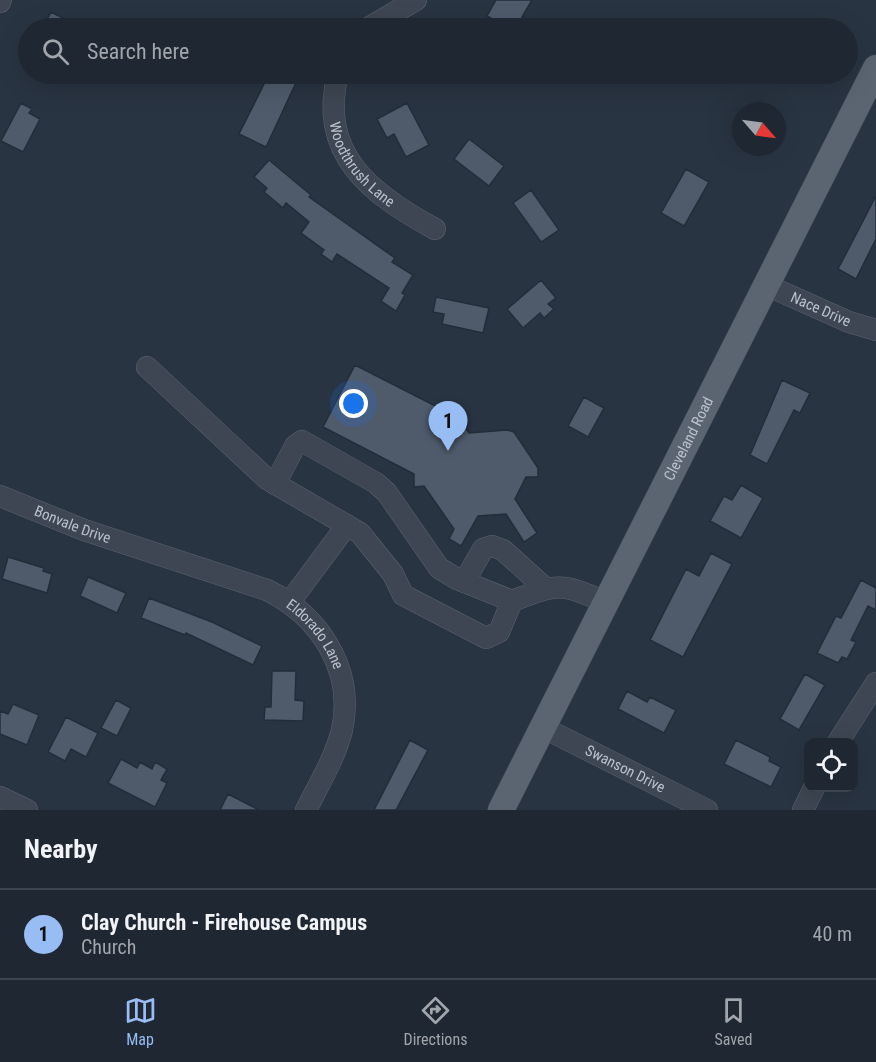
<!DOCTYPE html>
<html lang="en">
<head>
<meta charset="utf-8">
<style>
	:root { --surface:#1f2732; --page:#2c333e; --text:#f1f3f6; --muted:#a1a5ac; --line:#3c444d; --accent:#97bdf4 }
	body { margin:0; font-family:"Roboto Condensed",sans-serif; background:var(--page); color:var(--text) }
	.controls { position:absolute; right:18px; bottom:18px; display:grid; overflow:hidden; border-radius:12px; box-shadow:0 6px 24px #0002 }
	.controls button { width:54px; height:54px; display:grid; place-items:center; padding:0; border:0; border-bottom:2px solid var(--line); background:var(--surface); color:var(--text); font:30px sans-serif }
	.compass { position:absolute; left:732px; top:102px; width:54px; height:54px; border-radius:50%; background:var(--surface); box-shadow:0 6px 24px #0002; rotate:118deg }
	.you { position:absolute; left:354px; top:404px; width:21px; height:21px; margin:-15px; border:4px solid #fff; border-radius:50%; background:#1a73e8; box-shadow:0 0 0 9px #1a73e833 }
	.badge { display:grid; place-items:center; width:39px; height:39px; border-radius:50%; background:var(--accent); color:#111; font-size:20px; font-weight:700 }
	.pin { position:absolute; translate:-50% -50px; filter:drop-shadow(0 2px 3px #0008) }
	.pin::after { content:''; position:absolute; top:32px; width:21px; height:18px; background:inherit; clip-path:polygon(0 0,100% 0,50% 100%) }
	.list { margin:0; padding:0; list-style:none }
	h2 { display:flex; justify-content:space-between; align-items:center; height:78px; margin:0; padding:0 24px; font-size:26px }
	h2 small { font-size:20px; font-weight:400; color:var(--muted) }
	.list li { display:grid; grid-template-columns:39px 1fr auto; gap:18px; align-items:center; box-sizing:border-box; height:90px; padding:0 24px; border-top:2px solid var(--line) }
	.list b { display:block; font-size:22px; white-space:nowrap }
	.list p { margin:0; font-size:20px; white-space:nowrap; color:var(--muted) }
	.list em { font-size:20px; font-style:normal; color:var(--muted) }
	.icon { flex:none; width:33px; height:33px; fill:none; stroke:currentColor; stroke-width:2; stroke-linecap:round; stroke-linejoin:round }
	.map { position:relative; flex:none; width:876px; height:810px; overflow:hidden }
	.search { position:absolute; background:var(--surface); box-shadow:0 6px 24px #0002; left:18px; right:18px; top:18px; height:66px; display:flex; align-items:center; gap:15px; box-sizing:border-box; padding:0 21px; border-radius:33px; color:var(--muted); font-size:22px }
	.sheet { height:168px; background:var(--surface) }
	nav { display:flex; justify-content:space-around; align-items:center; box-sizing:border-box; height:84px; border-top:2px solid var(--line); background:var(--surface); font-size:16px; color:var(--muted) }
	nav a { display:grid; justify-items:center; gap:3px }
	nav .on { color:var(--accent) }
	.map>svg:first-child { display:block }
</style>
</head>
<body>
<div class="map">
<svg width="876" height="810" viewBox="0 0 876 810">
	<rect width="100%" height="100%" fill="#293442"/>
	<path fill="#4f5b6b" stroke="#232d3a" stroke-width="1.5" d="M496 0H532L522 17 543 28H509L487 16Z
		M51 12 83 28H43Z
		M269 74H300L266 147 239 134Z
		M21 103 32 109 29 113 40 119 23 152 1 141Z
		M407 103 429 145 406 157 394 134 387 138 377 119Z
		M469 139 504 166 489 186 454 159Z
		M269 160 311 195 309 197 395 258 392 262 413 275 402 293 405 295 396 311 381 301 389 288 337 254 332 262 321 254 324 250 301 233 309 222 286 203 283 208 264 192 267 188 254 177Z
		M686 169 709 182 684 226 661 213Z
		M531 190 559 230 541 242 513 203Z
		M876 196V239L856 279 838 269Z
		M541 280 556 298 548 304 554 309 544 318 540 313 523 328 507 309Z
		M436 297 489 308 483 333 442 324 444 314 433 312Z
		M355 365 447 412 452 409 469 433 507 430 514 432 538 468V477H526L515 499 537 533 524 542 506 514 478 516 461 546 449 539 454 529 424 486 414 487V474L323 427Z
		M782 380 810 393 800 413 794 410 767 464 750 455Z
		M584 397 604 408 588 437 568 426Z
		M741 485 763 498 741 538 710 521 724 496 732 500Z
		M711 553 732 564 683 657 650 640 686 569 699 576Z
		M8 557 44 568 43 571 52 574 47 593 2 579Z
		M88 577 126 593 117 613 80 596Z
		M861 580 876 588V610L868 606 851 640 856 642 847 659 842 657 838 663 817 653 836 616 841 618Z
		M149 598 212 622 262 646 253 665 186 633 185 635 141 618Z
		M272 671H296L295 700 304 701 303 721 264 720 265 707H271Z
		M805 674 825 685 799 730 780 719Z
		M627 691 647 702 650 697 676 710 664 733 618 709Z
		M116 700 131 708 117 736 101 728Z
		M13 704 39 715 27 745 0 734V711L8 714Z
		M66 717 98 733 86 757 71 749 65 761 48 752Z
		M410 740 428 750 396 810H374Z
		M736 740 770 757 769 761 781 767 771 787 724 764Z
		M121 759 137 768 140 762 152 769 155 762 167 769 161 780 167 783 155 807 108 783Z
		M228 794 259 810H220Z"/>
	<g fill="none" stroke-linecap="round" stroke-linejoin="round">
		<defs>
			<g id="minor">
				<path d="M0 2 1 0"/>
				<path d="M368 28 416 0"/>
				<path id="s1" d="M338 74C317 154 372 195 435 229"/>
				<path id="s2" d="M766 285 849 322 876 330"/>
				<path d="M147 367 267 479 360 533 393 574 403 595 486 638 499 632 512 601"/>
				<path d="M275 484 295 446 302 441 376 483 387 493 439 568 457 579 512 601C557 584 560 582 605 602"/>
				<path id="s3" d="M0 496 84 530 267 590C320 616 355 670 342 730 335 758 319 784 306 810"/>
				<path d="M464 582 483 549 492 546 503 550 545 588"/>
				<path d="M289 603 347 525"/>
				<path id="s4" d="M542 727 707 810"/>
				<path d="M838 742 876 683"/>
				<path d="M0 797 27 810"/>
				<path d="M803 810 814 788"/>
			</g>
			<g id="major">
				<path id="s5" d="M501 810 876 68"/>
			</g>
		</defs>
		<use href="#minor" stroke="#5b646f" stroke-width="22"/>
		<use href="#major" stroke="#474f5b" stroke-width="27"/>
		<use href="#minor" stroke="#3d4652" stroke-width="21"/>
		<use href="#major" stroke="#5b6572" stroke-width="26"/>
	</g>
	<g text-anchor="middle" stroke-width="5" stroke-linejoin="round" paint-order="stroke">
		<g font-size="15" fill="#bac1cc" stroke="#212b38">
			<text dy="5" stroke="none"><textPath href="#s1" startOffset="100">Woodthrush Lane</textPath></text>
			<text dy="5" stroke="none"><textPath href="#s2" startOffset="60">Nace Drive</textPath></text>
			<text dy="5" stroke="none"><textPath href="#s5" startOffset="416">Cleveland Road</textPath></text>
			<text dy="5" stroke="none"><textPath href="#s3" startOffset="78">Bonvale Drive</textPath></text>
			<text dy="5" stroke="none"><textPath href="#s3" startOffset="350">Eldorado Lane</textPath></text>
			<text dy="5" stroke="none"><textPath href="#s4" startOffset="93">Swanson Drive</textPath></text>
		</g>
	</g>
</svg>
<div class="controls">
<button><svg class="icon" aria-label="locate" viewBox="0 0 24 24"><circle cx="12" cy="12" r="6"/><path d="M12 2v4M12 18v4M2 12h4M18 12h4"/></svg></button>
</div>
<svg class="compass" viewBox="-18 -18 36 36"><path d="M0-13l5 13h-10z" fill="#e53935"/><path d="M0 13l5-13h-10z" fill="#a1a5ac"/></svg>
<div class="you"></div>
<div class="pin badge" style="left:448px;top:451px">1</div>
<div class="search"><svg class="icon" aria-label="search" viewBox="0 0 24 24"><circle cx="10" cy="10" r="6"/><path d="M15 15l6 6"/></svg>Search here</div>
</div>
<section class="sheet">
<h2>Nearby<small></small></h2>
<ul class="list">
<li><span class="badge">1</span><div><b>Clay Church - Firehouse Campus</b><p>Church</p></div><em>40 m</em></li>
</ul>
</section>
<nav>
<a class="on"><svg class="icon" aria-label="map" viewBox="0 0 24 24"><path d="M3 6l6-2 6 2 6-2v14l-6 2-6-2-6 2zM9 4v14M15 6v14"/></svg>Map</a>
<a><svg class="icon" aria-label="directions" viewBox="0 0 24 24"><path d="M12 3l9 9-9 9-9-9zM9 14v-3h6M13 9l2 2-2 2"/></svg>Directions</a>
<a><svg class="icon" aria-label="saved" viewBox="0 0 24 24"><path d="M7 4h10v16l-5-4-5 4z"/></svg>Saved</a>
</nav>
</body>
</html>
